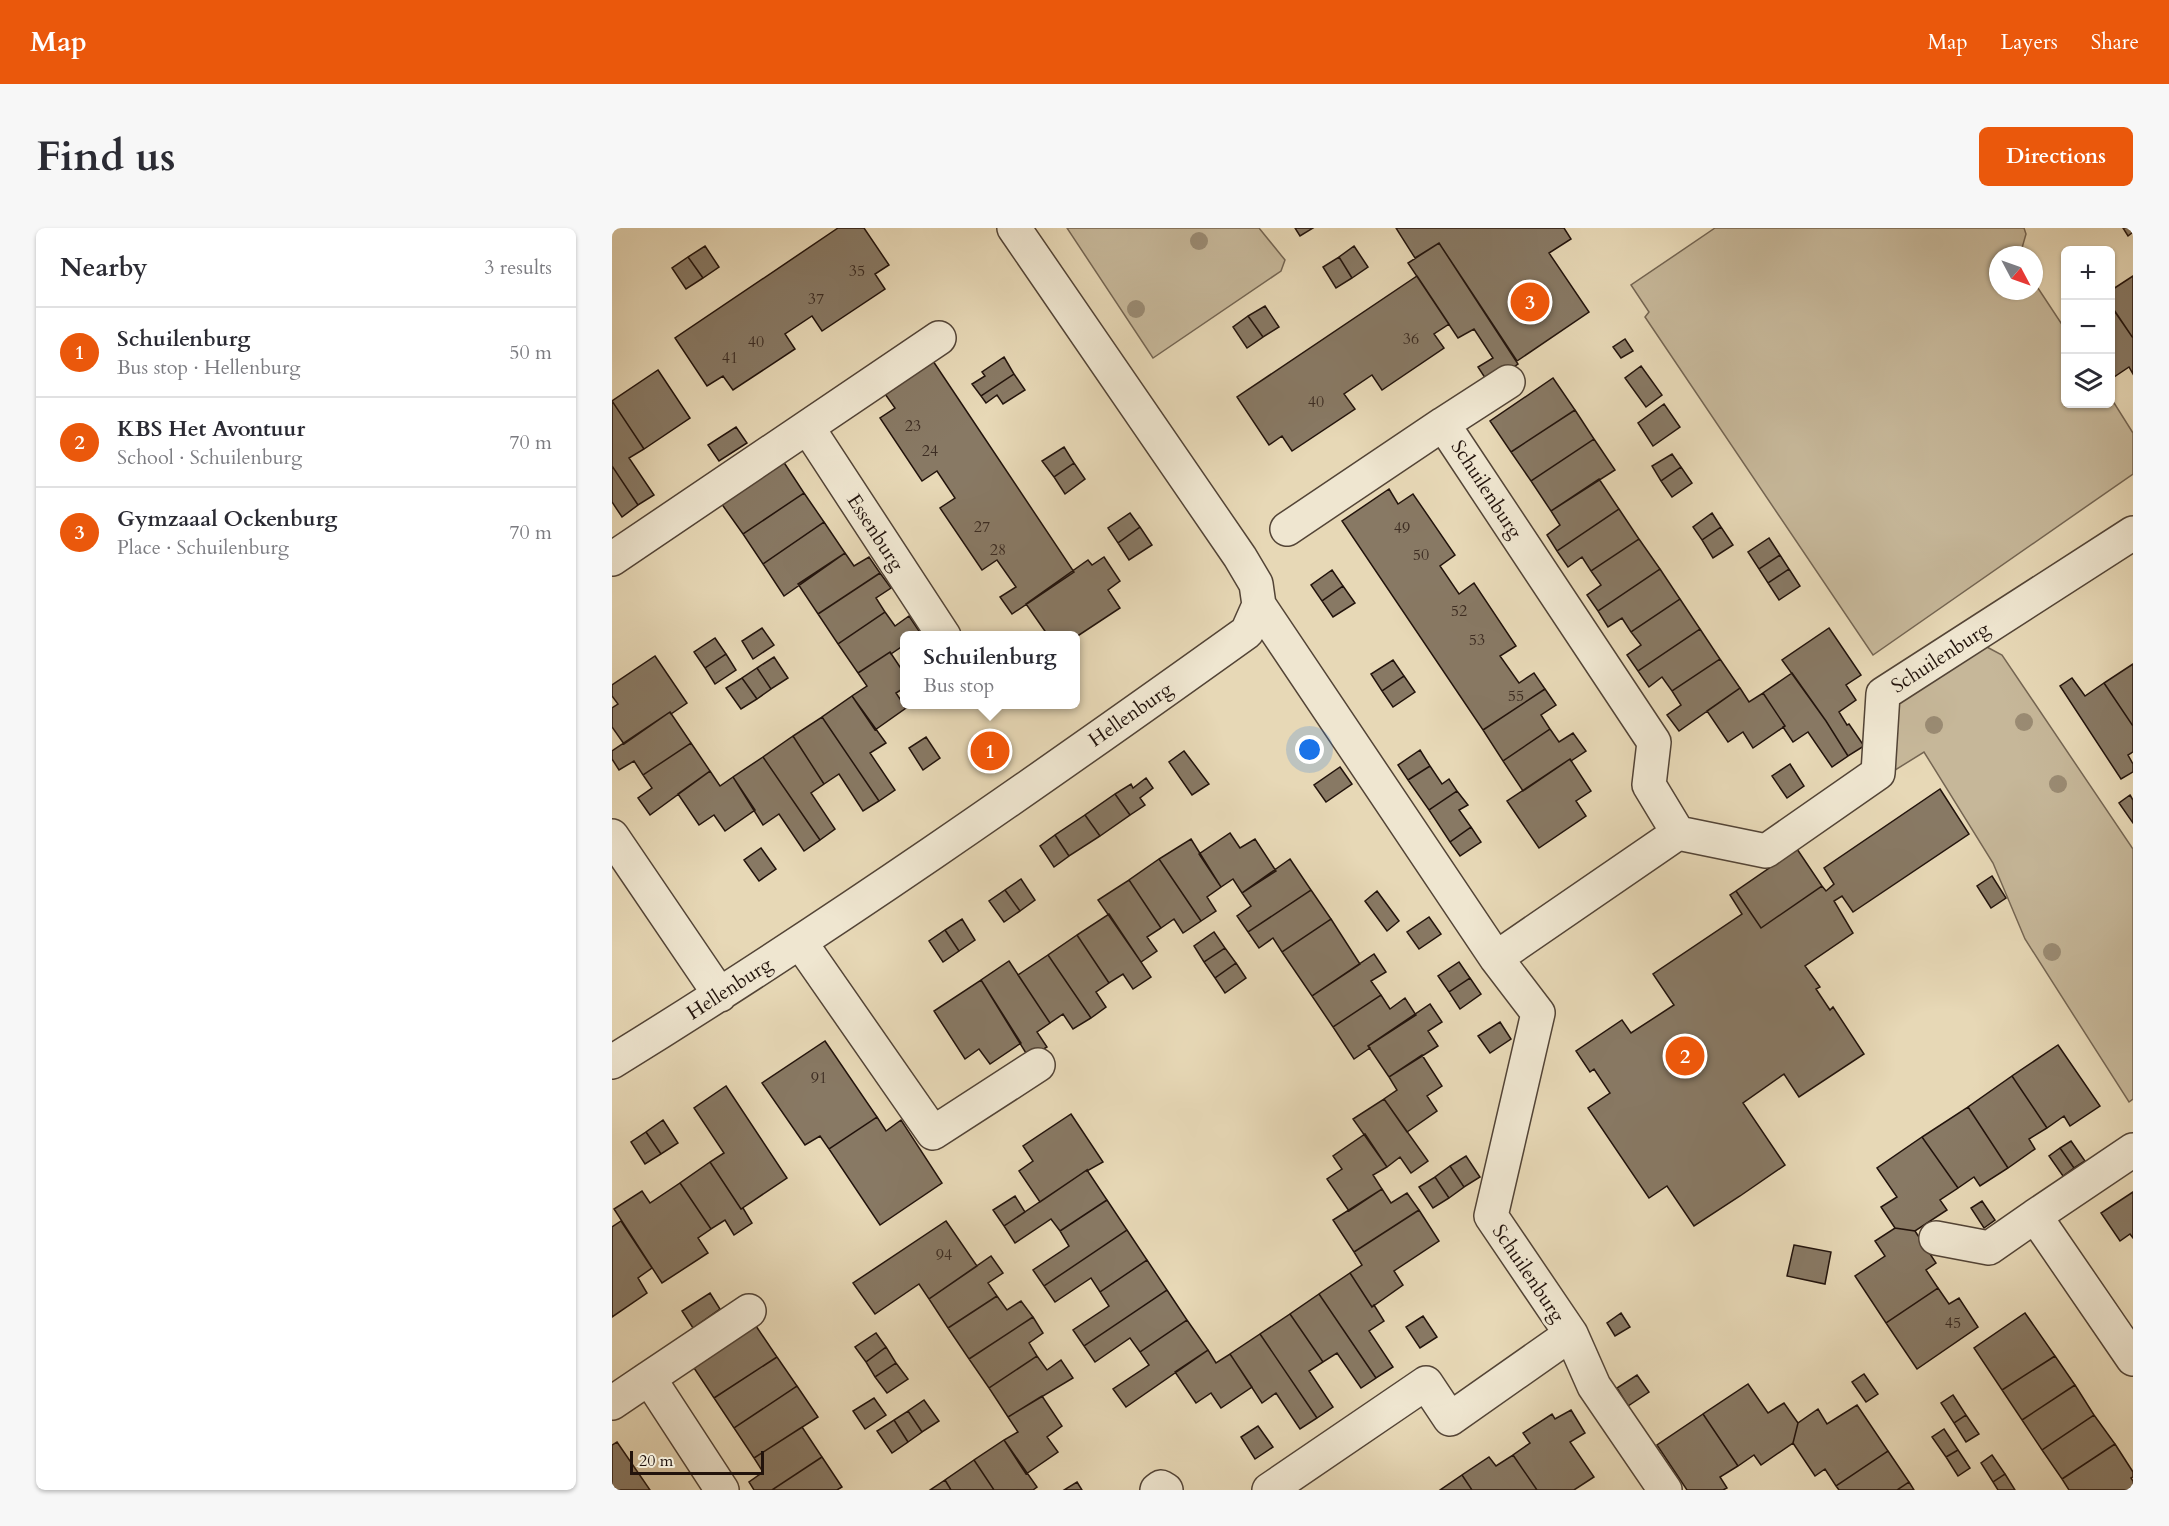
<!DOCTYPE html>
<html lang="en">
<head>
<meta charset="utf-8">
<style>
	:root { --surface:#fff; --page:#f7f7f7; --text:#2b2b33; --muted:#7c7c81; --line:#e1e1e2; --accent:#ea580c }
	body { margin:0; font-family:Cardo,serif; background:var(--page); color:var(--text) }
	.controls { position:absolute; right:18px; top:18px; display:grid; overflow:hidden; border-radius:9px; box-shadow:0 2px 4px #0004 }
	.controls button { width:54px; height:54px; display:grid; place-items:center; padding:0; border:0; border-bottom:2px solid var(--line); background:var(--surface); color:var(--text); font:30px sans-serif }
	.compass { position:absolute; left:1377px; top:18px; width:54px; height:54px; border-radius:50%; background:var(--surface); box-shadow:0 2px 4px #0004; rotate:131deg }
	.scale { position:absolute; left:18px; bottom:15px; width:134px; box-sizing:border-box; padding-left:6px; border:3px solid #22130c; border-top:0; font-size:16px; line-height:21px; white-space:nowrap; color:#22130c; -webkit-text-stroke:4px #efe6d0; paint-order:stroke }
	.you { position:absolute; left:698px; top:522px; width:21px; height:21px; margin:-15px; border:4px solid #fff; border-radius:50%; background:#1a73e8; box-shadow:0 0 0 9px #1a73e833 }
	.badge { display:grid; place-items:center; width:39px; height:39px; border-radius:50%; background:var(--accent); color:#fff; font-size:20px; font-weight:700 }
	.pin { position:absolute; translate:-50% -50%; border:3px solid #fff; box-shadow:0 2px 6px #0006 }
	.popup { position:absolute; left:288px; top:403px; width:180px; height:78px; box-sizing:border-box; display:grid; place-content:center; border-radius:9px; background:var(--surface); filter:drop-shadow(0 2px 4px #0005); font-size:20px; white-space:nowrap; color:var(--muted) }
	.popup b { font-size:22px; color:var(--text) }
	.popup::after { content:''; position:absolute; left:50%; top:100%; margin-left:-12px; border:12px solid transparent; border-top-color:var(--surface) }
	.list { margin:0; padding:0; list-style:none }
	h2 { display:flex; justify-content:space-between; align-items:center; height:78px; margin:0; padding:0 24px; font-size:26px }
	h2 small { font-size:20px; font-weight:400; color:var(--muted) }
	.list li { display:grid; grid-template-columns:39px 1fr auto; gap:18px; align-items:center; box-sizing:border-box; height:90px; padding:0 24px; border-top:2px solid var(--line) }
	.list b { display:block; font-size:22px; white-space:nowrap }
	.list p { margin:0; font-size:20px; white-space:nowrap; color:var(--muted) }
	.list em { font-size:20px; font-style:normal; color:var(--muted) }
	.icon { flex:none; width:33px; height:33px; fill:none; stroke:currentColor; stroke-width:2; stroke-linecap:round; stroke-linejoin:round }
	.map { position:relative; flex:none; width:1521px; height:1262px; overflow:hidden; border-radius:9px }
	header { display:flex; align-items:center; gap:36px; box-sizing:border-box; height:84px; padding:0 30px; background:var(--accent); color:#fff }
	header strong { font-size:28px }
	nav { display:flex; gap:33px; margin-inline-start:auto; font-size:21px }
	.intro { display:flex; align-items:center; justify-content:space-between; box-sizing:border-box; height:144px; padding:0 36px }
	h1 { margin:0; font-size:42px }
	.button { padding:15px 27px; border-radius:9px; background:var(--accent); color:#fff; font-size:21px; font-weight:700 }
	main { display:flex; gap:36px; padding:0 36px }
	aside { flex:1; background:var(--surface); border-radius:9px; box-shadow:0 2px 4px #0004 }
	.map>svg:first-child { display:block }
</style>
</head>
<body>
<header>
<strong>Map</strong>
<nav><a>Map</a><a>Layers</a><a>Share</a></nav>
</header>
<div class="intro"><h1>Find us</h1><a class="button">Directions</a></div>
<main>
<aside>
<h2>Nearby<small>3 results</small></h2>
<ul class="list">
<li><span class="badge">1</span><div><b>Schuilenburg</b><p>Bus stop · Hellenburg</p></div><em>50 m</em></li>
<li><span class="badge">2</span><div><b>KBS Het Avontuur</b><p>School · Schuilenburg</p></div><em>70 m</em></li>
<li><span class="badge">3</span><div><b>Gymzaaal Ockenburg</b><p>Place · Schuilenburg</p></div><em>70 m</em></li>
</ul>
</aside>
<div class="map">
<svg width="1521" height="1262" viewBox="0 0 1521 1262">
	<rect width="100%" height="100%" fill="#e7d8b6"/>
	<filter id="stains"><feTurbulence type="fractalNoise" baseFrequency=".00333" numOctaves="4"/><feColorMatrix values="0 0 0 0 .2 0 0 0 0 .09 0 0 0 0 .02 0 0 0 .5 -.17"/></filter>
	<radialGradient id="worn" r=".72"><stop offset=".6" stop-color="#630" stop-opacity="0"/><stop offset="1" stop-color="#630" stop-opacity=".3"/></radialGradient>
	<path fill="#c6b799" stroke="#746552" stroke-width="1.5" d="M455 0H647L673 32 669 43 541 130Z
		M1103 0H1412L1414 6 1408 27H1386V63H1422V54L1453 101 1454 176H1498L1499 170 1521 205V246L1261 427 1033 89 1037 84 1019 57Z
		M1373 418 1390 427 1521 621V871L1517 874 1413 711 1381 635 1312 524 1272 549 1287 471Z"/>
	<path fill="#887964" stroke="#22130c" stroke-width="1.5" d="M226 0H252L277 37 263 46 273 61 210 103 200 88 173 106 183 121 121 162 111 148 95 158 63 110Z
		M683 0H701L688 8Z
		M784 0H952L959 11 937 25 977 84 905 133 827 15 803 30Z
		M1511 0H1521V4L1516 8Z
		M827 15 906 136 877 156 866 139 881 130 862 101 846 110 796 35Z
		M93 18 107 39 91 50 76 29Z
		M742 18 756 39 740 50 727 29Z
		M76 29 91 50 74 61 60 40Z
		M727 29 740 50 724 60 711 39Z
		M805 48 837 96 822 106 832 120 770 162 760 147 732 166 743 181 680 223 670 208 657 217 625 169Z
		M1521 48V110L1498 76V63Z
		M653 78 667 99 651 109 636 88Z
		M1501 81 1521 110V146L1517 139 1502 149 1498 144V83Z
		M636 88 651 109 635 120 621 99Z
		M1013 111 1021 123 1009 130 1001 119Z
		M392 129 402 146 369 168 360 156 373 148 370 144Z
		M321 133 462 344 400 386 388 369 404 359 385 332 370 342 328 280 343 270 325 243 310 253 268 190 283 180 273 166Z
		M1029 138 1050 167 1034 179 1013 150Z
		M46 142 78 190 32 221 0 173Z
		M402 146 413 162 391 176 385 167 374 175 369 168Z
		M941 150 963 182 899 224 878 193Z
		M0 173 32 221 17 230 42 267 26 277 0 238Z
		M1052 176 1068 199 1041 218 1026 195Z
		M963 182 982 211 919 253 899 224Z
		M124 199 135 215 107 233 96 217Z
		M982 211 1003 242 939 283 919 253Z
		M452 219 462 235 442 249 430 233Z
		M1060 226 1069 239 1049 253 1040 238Z
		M171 233 192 265 131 306 109 275Z
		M462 235 473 251 453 266 442 249Z
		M0 238 26 277 10 289 0 274Z
		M1069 239 1080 255 1060 269 1049 253Z
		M987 251 1007 281 945 323 935 307 948 297 939 283Z
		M777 261 786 276 801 266 843 327 828 338 847 366 862 355 904 418 888 428 907 455 922 445 933 461 871 502 730 293Z
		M192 265 212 294 151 336 131 306Z
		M1007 281 1027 311 979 343 970 329 956 339 945 323Z
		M518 285 528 299 506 315 496 300Z
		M1100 285 1109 299 1090 312 1081 299Z
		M212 294 233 325 172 368 151 336Z
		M528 299 540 317 517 332 506 315Z
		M1109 299 1121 317 1101 330 1090 312Z
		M1157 310 1168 327 1147 341 1136 324Z
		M1027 311 1048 341 986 383 975 367 989 357 979 343Z
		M233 325 242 338 257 329 268 345 206 386 186 356Z
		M1168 327 1177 341 1156 355 1147 341Z
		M492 329 508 353 496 362 508 380 464 409V408H433L435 406 414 376 476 332 480 337Z
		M1048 341 1068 371 1019 404 1010 390 996 399 986 383Z
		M1177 341 1188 358 1167 372 1156 355Z
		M720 342 731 358 710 373 699 357Z
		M268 345 279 360 264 370 273 384 226 416 206 386Z
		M731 358 743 375 721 389 710 373Z
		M1068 371 1088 401 1026 443 1015 427 1029 417 1019 404Z
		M273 384 283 398 297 388 309 406 292 408V417L279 426 278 424 246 445 226 416Z
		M150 400 162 417 141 431 130 413Z
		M1217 400 1249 447 1234 457 1244 472 1227 484 1235 497 1237 496 1252 518 1236 528 1214 493 1170 432Z
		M1088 401 1108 431 1060 463 1050 449 1037 459 1026 443Z
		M103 410 114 426 93 440 82 424Z
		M278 424 292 445V460L284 465 294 480 263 502 240 468 255 458 246 445Z
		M114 426 124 442 103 456 93 440Z
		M43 428 75 475 59 486 58 484 12 516 0 499V480L6 476 0 468V457Z
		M162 429 176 450 159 461 145 440Z
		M1108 431 1128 460 1067 503 1055 487 1069 477 1060 463Z
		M781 432 792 448 770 463 759 446Z
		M1521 436V498L1492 455Z
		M145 440 159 461 145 471 130 450Z
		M1180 445 1214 493 1236 528 1220 539 1196 504 1181 514 1171 499 1173 498 1151 465Z
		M792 448 803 464 781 479 770 463Z
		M130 450 145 471 129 481 114 460Z
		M1460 450 1473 468 1492 455 1521 498V524L1516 527 1521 536V544L1509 551 1448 458Z
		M1128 460 1137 474 1151 465 1173 498 1141 520 1131 504 1116 514 1095 483Z
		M933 461 944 477 929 487 938 501 891 533 871 502Z
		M240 468 274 515 258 525 283 562 267 573 210 489Z
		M58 484 79 515 31 547 22 533 7 542 0 531V523Z
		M210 489 267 573 251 583 227 546 212 556 181 508Z
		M938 501 947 514 961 505 974 523 959 533 958 531 911 563 891 533Z
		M181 508 212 556 199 565 223 601 208 612 151 529Z
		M314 509 328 530 311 542 297 520Z
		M79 515 98 543 38 587 26 570 40 560 31 547Z
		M808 522 818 538 796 552 786 537Z
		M572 523 597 556 580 567 557 534Z
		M151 529 208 612 192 623 167 586 151 597 121 549Z
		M958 531 979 563 964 573 974 588 927 620 895 573Z
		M1178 536 1192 558 1175 570 1160 548Z
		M818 538 830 556 837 551 845 563 817 582 796 552Z
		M728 539 740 556 714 574 702 557Z
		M98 543 108 558 121 549 143 582 113 603 102 587 87 597 66 566Z
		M534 550 541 560 528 570 533 577 518 587 503 566 519 556 521 560Z
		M1328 561 1357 606 1241 684 1230 668 1222 673 1241 705 1193 738 1208 759 1204 761 1218 782 1221 779 1252 826 1187 869 1172 846 1131 875 1173 937 1128 968 1082 998 1055 958 1037 970 976 880 998 865 982 841 978 844 964 823 1010 792 1019 805 1062 777 1041 746 1130 686 1118 667 1124 663 1149 700 1210 658 1214 663 1222 656 1212 640Z
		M845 563 856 577 847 582 859 599 838 614 817 582Z
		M503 566 518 587 488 608 473 587Z
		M1518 567 1521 572V595L1507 575Z
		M473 587 488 608 457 628 443 607Z
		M859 599 869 614 848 628 838 614Z
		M618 605 628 620 643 611 664 643 630 665 621 651 609 659 587 626Z
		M443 607 457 628 442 639 428 618Z
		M579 611 609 659 595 669 604 683 589 693 547 631Z
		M149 620 164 641 147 653 132 632Z
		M1185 621 1210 658 1149 700 1124 663Z
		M547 631 589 693 571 705 562 691 549 700 517 652Z
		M678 631 699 662 636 704 625 688 639 678 630 665Z
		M1380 648 1394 670 1379 680 1365 658Z
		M409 651 423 672 408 683 393 662Z
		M517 652 549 700 535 709 545 723 529 734 486 672Z
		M393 662 408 683 392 694 377 673Z
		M699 662 719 691 670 724 661 710 647 720 636 704Z
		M765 663 787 693 775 703 753 673Z
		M497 686 539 749 521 761 511 746 497 755 465 707Z
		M817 689 829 706 807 721 795 704Z
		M350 691 363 712 347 723 333 702Z
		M719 691 748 736 700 768 670 724Z
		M333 702 347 723 331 734 317 713Z
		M602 704 613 720 592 734 582 718Z
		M465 707 497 755 484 764 494 779 479 790 436 727Z
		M613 720 624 735 603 750 592 734Z
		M762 726 774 744 759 753 769 767 721 799 700 768Z
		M436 727 479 790 461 801 451 786 438 795 406 747Z
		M397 733 438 795 425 804 435 819 417 830 369 752Z
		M847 734 858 750 837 764 826 748Z
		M624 735 634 750 613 765 603 750Z
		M858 750 869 766 848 781 837 764Z
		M369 752 409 815 378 836 367 821 353 831 322 783Z
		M769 767 778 781 793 770 804 787 756 818 758 820 742 831 721 799Z
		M818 776 830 794 816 803 826 818 777 849 756 818Z
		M888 794 899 811 878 825 866 808Z
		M213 813 265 889 217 921 208 908 193 917 150 855Z
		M1446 817 1488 878 1458 898 1452 888 1435 900 1400 848Z
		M810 827 830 858 815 868 825 883 795 904 772 871 785 862 777 849Z
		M1400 848 1435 900 1417 911 1423 921 1396 940 1356 879Z
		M114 858 175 950 129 981 98 934 112 925 82 880Z
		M772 871 816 933 799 945 788 929 775 939 741 891Z
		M1356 879 1396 940 1368 958 1362 949 1346 960 1310 909Z
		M459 886 491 934 475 943V942L428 974 407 943 421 933 411 918Z
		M265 889 274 903 289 892 330 955 268 997 217 921Z
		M51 892 66 915 49 926 34 904Z
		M34 904 49 926 33 936 19 914Z
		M753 906 775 939 761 947 770 961 737 983 715 951 730 941 721 928Z
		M1310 909 1346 960 1328 972 1335 982 1303 1003 1283 1000 1269 979 1285 969 1265 940Z
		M1459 913 1473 933 1462 940 1448 920Z
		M1448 920 1462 940 1451 948 1437 928Z
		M854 928 868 949 852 959 838 938Z
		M98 934 129 981 131 980 140 995 122 1007 113 992 99 1001 68 955Z
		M838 938 852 959 837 970 823 949Z
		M475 942 495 972 448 1003 439 991 403 1015 392 998Z
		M823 949 837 970 821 980 807 959Z
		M68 955 99 1001 86 1010 96 1025 50 1055 2 981 30 963 38 975Z
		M770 961 779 975 795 965 807 982 742 1024 721 992Z
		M1521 964V1010L1518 1006 1508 1013 1489 985Z
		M403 968 413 984 392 998 381 982Z
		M495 972 515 1002 432 1058 421 1042 457 1018 448 1003Z
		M1370 973 1383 992 1372 1000 1359 980Z
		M807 982 827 1013 782 1043 791 1057 760 1079 738 1045 750 1037 742 1024Z
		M9 993 40 1040 26 1050 35 1065 0 1089V999Z
		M334 993 365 1038 317 1071 307 1056 263 1086 241 1055Z
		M1283 1000 1303 1003 1324 1035 1314 1042 1326 1060 1274 1095 1243 1048 1273 1028 1263 1013Z
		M515 1002 535 1032 488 1064 479 1050 443 1074 432 1058Z
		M1182 1017 1219 1024 1213 1056 1175 1048Z
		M379 1028 391 1045 376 1055 385 1068 336 1100 317 1071Z
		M535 1032 555 1062 472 1118 461 1102 497 1078 488 1064Z
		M738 1045 760 1079 762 1077 772 1093 757 1103 781 1139 764 1150 707 1066Z
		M1326 1060 1337 1076 1347 1070 1366 1099 1305 1141 1274 1095Z
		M555 1062 575 1092 528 1124 518 1110 483 1134 472 1118Z
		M98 1065 108 1081 81 1100 70 1083Z
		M707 1066 764 1150 749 1160 725 1125 711 1134 678 1086Z
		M385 1068 395 1082 409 1073 421 1089 357 1131 336 1100Z
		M1009 1085 1018 1099 1003 1108 995 1095Z
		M1413 1085 1443 1128 1390 1162 1362 1120Z
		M678 1086 711 1134 697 1143 721 1179 705 1190 648 1106Z
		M811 1088 825 1109 808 1120 794 1099Z
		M421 1089 431 1105 417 1115 425 1128 377 1160 357 1131Z
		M575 1092 596 1122 514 1179 501 1161 537 1137 528 1124Z
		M144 1098 165 1129 102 1170 82 1140Z
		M264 1105 274 1119 254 1134 243 1119Z
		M648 1106 705 1190 688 1201 664 1165 650 1175 618 1126Z
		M274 1119 284 1135 263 1149 254 1134Z
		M596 1122 604 1135 618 1126 640 1159 609 1180 599 1165 584 1175 563 1144Z
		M425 1128 435 1142 449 1132 461 1150 396 1189 377 1160Z
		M1443 1128 1463 1157 1410 1192 1390 1162Z
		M165 1129 185 1158 122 1200 102 1170Z
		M284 1135 296 1151 275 1165 263 1149Z
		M1252 1146 1266 1166 1254 1174 1240 1154Z
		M1025 1147 1037 1164 1016 1178 1005 1160Z
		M1136 1156 1156 1185 1172 1175 1186 1195 1181 1215 1149 1237 1142 1227 1126 1238 1091 1186Z
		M1463 1157 1482 1187 1430 1222 1410 1192Z
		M185 1158 206 1189 142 1230 122 1200Z
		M1341 1167 1354 1187 1342 1195 1329 1175Z
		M430 1168 450 1198 435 1209 446 1224 414 1246 392 1212 406 1204 396 1189Z
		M262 1170 274 1187 253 1201 241 1183Z
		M312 1172 327 1193 310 1204 296 1183Z
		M1245 1177 1276 1223 1224 1258 1213 1241 1203 1248 1181 1215 1186 1195 1206 1181 1215 1196Z
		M959 1182 973 1205 958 1214 982 1249 962 1262H925L901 1227 918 1215 911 1205 940 1186 943 1191Z
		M296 1183 310 1204 296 1214 282 1192Z
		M1091 1186 1126 1238 1108 1249 1115 1260 1111 1262H1075L1045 1217Z
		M1354 1187 1367 1206 1354 1214 1342 1195Z
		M1482 1187 1503 1216 1450 1251 1430 1222Z
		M282 1192 296 1214 280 1225 265 1203Z
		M646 1198 661 1219 643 1231 629 1209Z
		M190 1199 210 1229 160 1262H142L137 1254 151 1244 142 1230Z
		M1332 1201 1346 1222 1334 1229 1320 1209Z
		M392 1212 425 1259 421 1262H382L362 1232Z
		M5 1214 38 1262H0V1217Z
		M1503 1216 1521 1244V1249L1519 1250 1521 1253V1262H1457L1450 1251Z
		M1346 1222 1358 1240 1346 1248 1334 1229Z
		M1276 1223 1297 1254 1285 1262H1227L1224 1258Z
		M901 1227 925 1262H860L850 1247 877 1229 884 1238Z
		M1380 1227 1393 1246 1381 1254 1369 1235Z
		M210 1229 230 1259 225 1262H160Z
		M362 1232 382 1262H339L333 1252Z
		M1393 1246 1403 1262H1386L1381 1254Z
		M850 1247 860 1262H828Z
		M333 1252 339 1262H318Z
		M465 1254 470 1262H452Z
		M1297 1254 1302 1262H1285Z"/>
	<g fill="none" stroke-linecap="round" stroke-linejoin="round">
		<defs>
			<path id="minor" d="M831 196 896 154
				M196 200 332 408
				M675 301 831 196 1042 514 1037 557 1066 605
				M0 331 327 110
				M647 377 884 730 926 785 879 988 959 1106 838 1191 814 1155 657 1262
				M0 608 108 767
				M188 714 321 905 426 837
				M884 730 1066 605 1154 623 1266 545 1271 466 1521 305
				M0 834C217 700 427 553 635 404L647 377 644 356 628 329 402 0
				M1521 922 1423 988 1521 1131
				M1324 1010 1377 1020 1423 988
				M959 1106 982 1158 1053 1262
				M0 1175 37 1150
				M110 1262 37 1150 137 1083
				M545 1262 549 1259 554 1262"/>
		</defs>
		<use href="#minor" stroke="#534436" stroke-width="36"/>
		<use href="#minor" stroke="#efe6d0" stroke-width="33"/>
	</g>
	<g fill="#9a8b73">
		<circle cx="587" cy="13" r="9"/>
		<circle cx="524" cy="81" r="9"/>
		<circle cx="1412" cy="494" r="9"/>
		<circle cx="1322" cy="497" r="9"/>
		<circle cx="1446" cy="556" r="9"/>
		<circle cx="1440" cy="724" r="9"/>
	</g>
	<g text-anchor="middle" stroke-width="6" stroke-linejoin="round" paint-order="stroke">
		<g font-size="16" fill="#3c2c22">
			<text x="245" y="48">35</text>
			<text x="204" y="76">37</text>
			<text x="799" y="116">36</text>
			<text x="144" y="119">40</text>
			<text x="118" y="135">41</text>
			<text x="704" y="179">40</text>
			<text x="301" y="203">23</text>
			<text x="318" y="228">24</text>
			<text x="370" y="304">27</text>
			<text x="790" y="305">49</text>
			<text x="386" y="327">28</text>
			<text x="809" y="332">50</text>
			<text x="847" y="388">52</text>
			<text x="865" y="417">53</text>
			<text x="904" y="473">55</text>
			<text x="207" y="855">91</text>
			<text x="332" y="1032">94</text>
			<text x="1341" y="1100">45</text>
		</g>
		<g font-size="20" fill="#22130c" stroke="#efe6d0">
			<text transform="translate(875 261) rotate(57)" y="7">Schuilenburg</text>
			<text transform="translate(264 304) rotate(57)" y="7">Essenburg</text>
			<text transform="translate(1328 429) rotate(-33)" y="7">Schuilenburg</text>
			<text transform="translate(518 486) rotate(-35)" y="7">Hellenburg</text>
			<text transform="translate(117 760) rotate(-33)" y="7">Hellenburg</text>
			<text transform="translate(917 1045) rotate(56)" y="7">Schuilenburg</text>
		</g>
	</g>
	<rect width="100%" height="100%" filter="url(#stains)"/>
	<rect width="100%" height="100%" fill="url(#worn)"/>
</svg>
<div class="controls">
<button>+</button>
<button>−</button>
<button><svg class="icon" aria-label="layers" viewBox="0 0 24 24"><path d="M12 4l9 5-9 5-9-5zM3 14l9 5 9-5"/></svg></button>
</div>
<svg class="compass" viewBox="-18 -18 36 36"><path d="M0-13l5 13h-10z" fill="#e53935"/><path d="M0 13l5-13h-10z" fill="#7c7c81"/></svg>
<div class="scale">20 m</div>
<div class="you"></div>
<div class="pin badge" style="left:378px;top:523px">1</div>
<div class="popup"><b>Schuilenburg</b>Bus stop</div>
<div class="pin badge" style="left:1073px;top:828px">2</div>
<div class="pin badge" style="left:918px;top:74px">3</div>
</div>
</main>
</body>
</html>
